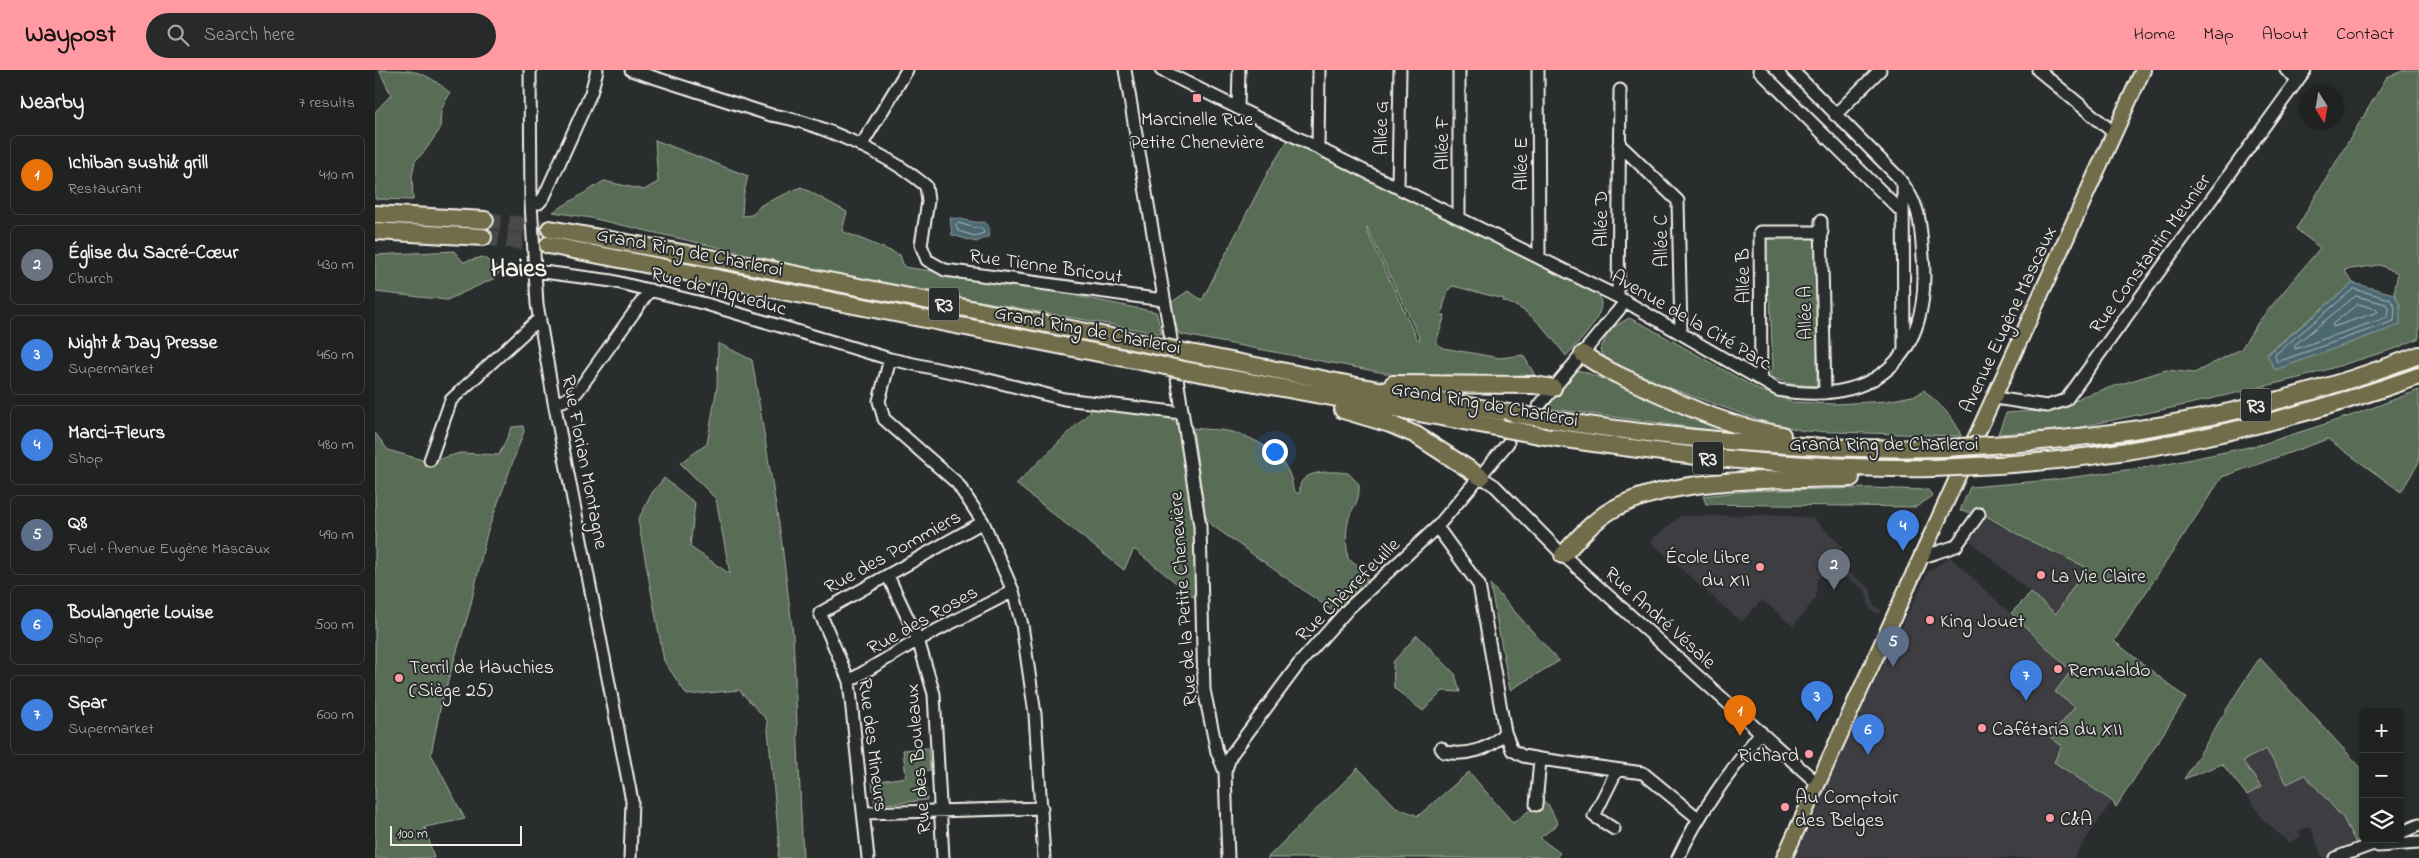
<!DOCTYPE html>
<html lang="en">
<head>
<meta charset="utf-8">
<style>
	:root { --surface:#202222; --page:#282a2a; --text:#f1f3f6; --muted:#a2a4a5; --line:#3d3f40; --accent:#ff9aa2 }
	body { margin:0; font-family:"Indie Flower",sans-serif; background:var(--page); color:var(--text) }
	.controls { position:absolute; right:15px; bottom:15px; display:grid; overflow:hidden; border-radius:8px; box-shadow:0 2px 8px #0003 }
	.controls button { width:45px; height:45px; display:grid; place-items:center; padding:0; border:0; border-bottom:1px solid var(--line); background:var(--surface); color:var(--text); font:25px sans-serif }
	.compass { position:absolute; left:1924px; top:15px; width:45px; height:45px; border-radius:50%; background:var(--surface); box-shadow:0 2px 8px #0003; rotate:169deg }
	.scale { position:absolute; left:15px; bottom:12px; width:132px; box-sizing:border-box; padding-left:5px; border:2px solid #f4f1e8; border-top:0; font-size:14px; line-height:18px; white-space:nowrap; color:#f4f1e8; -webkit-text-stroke:4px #2a2d2e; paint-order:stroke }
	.you { position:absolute; left:899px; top:381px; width:18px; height:18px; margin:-12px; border:4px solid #fff; border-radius:50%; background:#1a73e8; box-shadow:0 0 0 8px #1a73e833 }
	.badge { display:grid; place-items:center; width:32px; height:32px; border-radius:50%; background:var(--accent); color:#fff; font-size:16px; font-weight:700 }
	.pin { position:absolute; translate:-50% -41px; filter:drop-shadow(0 1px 2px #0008) }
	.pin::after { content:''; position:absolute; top:26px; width:18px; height:15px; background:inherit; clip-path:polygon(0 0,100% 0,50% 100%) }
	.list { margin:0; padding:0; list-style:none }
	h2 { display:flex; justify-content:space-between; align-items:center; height:65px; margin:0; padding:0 20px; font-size:21px }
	h2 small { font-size:16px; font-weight:400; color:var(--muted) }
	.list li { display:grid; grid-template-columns:32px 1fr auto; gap:15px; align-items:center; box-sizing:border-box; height:80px; margin:0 10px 10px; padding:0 10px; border:1px solid var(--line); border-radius:8px }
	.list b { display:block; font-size:19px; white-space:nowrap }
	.list p { margin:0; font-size:16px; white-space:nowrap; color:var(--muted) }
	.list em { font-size:16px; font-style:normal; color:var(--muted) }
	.icon { flex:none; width:28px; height:28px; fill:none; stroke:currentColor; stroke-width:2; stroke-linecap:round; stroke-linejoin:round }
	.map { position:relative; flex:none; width:2044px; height:788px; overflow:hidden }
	header { display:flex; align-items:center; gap:30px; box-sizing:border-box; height:70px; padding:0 25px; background:var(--accent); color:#111 }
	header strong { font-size:24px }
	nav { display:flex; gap:28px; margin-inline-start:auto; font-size:18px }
	.search { width:350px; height:45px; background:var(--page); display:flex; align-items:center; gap:12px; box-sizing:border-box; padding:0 18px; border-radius:28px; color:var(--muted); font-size:19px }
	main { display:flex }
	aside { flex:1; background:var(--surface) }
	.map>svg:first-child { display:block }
</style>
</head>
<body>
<header>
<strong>Waypost</strong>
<div class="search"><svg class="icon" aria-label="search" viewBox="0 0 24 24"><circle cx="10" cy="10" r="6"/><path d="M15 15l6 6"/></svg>Search here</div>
<nav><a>Home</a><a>Map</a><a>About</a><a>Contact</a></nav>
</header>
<main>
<aside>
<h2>Nearby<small>7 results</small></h2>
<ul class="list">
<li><span class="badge" style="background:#e8710a">1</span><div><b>Ichiban sushi&amp; grill</b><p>Restaurant</p></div><em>410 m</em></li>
<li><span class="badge" style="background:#6b7280">2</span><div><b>Église du Sacré-Cœur</b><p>Church</p></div><em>430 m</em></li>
<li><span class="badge" style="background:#3f7fe0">3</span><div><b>Night &amp; Day Presse</b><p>Supermarket</p></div><em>460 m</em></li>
<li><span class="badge" style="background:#3f7fe0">4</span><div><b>Marci-Fleurs</b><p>Shop</p></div><em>480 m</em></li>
<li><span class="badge" style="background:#5c6f8a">5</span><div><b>Q8</b><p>Fuel · Avenue Eugène Mascaux</p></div><em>490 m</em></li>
<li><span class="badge" style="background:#3f7fe0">6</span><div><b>Boulangerie Louise</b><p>Shop</p></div><em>500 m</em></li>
<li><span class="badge" style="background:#3f7fe0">7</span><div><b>Spar</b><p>Supermarket</p></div><em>600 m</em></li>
</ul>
</aside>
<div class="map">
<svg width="2044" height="788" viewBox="0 0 2044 788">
	<rect width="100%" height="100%" fill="#2a2d2e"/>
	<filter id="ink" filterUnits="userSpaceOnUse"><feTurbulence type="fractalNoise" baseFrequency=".02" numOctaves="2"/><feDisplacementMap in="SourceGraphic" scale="10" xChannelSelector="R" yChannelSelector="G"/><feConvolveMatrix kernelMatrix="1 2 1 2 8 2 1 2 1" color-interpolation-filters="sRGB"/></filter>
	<g filter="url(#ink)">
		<path fill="#3e3e43" d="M1403 445 1438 448 1468 477 1458 491 1495 518 1499 536 1507 540 1505 544 1495 540 1490 520 1474 509 1451 502 1442 509 1441 528 1418 556 1387 530 1366 552 1275 471 1306 446Z
			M1612 447 1651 469 1711 497 1681 544 1594 470Z
			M1575 487 1696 601 1700 637 1675 667 1687 676 1679 692 1737 731 1698 788H1417L1449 718 1553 502Z
			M1891 679 1912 714 1930 705 1968 748 1985 781 1960 788H1947L1936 757 1924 760 1926 766 1914 773 1888 749 1872 725 1886 717 1868 691Z"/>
		<path fill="#596c57" stroke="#a6aea0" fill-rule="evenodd" d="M4 0C41 0 48 0 75 23L66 40 65 59 49 82 40 91 37 106 38 130 0 129V42L16 25Z
			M2030 0H2044V268L2022 278 1928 307 1810 335 1695 359 1623 364 1631 343 1686 339 1708 326 1791 300 1819 303 1866 279 1884 251 1945 178 1921 159 2012 7ZM2004 195 2023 203 2019 224 2025 235 1892 284 1978 213 1969 200Z
			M280 70 373 106 368 127 367 146 377 145 386 135 426 117 472 142 467 161 525 185 529 197 637 213 781 242 787 264 458 204 216 148 178 142 229 111 269 120 283 112Z
			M913 70 1202 210C1208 214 1217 218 1222 223 1238 241 1202 273 1191 286 1173 263 1158 240 1128 231L1129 229 1078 216 1073 220 1066 245H1070L1061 273 1068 278 1125 288 1148 285 1160 305 1031 307 804 264 794 234 813 221 827 230 894 100ZM992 157 1045 269 1044 270 1042 269 992 161Z
			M1442 162V316L1415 314 1393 306 1398 298 1395 231 1389 221 1388 167Z
			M79 181 88 192 108 187 126 200 120 208 72 230 0 222V185Z
			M1254 248 1271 256 1384 320 1418 332 1460 334 1512 331 1542 325 1549 320C1563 334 1580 346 1586 366L1429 361 1384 350 1236 297 1225 280 1235 259Z
			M343 273 377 290 406 467 418 564 428 788H403L404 771 392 650 364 620 312 625 289 591 263 450 277 423 289 408 320 433 315 477 355 504 341 429 305 393 332 374 342 317Z
			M1202 301H1208L1365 364 1172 338Z
			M2044 320V392L2026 422 1953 369 1847 407 1739 571 1811 628 1741 737 1737 731 1679 692 1687 676 1675 667 1700 637 1680 622 1696 601 1636 543 1656 523 1681 544 1711 497 1651 469 1608 444 1585 441 1595 417 1677 410 1788 395 1888 374 1981 344Z
			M719 338 792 348 802 352 805 358 806 377 819 444 821 529 759 479 749 500 641 414Z
			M148 356 149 361 112 463 95 538 66 634 56 684 90 749 50 757 59 788H0V363L13 380 54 392 85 383 124 385 137 357Z
			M818 358C831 360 845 359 857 362 885 369 916 389 918 419L923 424 925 422C921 399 958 401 973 403L984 414C985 437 976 435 973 452 970 464 972 478 973 489 978 493 985 497 989 501 1001 515 974 533 965 542H959L838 456 830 446Z
			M1494 418 1553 420 1558 426 1541 437 1331 434 1328 426 1374 421Z
			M1115 514 1184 591 1135 620Z
			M1042 565 1080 604 1085 622 1068 621 1048 641 1019 618 1018 592Z
			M1885 588 1988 700V769H2012L1985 781 1968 748 1930 705 1912 714 1891 679 1868 691 1886 717 1872 725 1847 694 1809 709C1835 669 1857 627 1885 588Z
			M553 678 555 700 549 701 552 730 500 735 497 712 531 707 528 680Z
			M983 698 1021 737 1043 746 1094 702 1138 753 1165 732 1173 734 1183 754 1165 768 1185 783 1181 788 1151 786 1148 788H892Z"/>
		<path fill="#4b676f" stroke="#8f9e9f" d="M575 148C588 148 598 154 610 152L615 159 613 167 601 172 577 165Z
			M1978 213 2019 224 2025 235V255L1900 300 1892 285Z"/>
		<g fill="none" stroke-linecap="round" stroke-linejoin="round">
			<path stroke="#b0bab8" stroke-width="1" d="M583 153 601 158H607L609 163 600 166 583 161 581 155Z
				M1979 219 2015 229 2020 237 2019 251 1902 292 1900 285Z
				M1981 226 2011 234 2014 238 2013 247 1920 279V275Z
				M1983 234 2001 239 2003 242 1958 257V254Z"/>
			<path stroke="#484a4a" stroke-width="16" stroke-dasharray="16 8" stroke-linecap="butt" d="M110 150 175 159
				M108 167 173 175"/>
			<defs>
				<path id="minor" d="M155 0 156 133 162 234 179 332 257 731 255 788
					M256 0 396 45C443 52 515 85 551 116L553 131 546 175 552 190 570 200 788 230
					M750 0 795 263 825 456 829 620 842 682 850 702 853 788
					M786 0 1243 227 1403 320C1501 337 1557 285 1548 187 1545 150 1546 136 1522 106L1417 0
					M1163 0 1164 187
					M1384 0 1528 143
					M1663 0 1739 63
					M1911 0 1923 9
					M863 38 864 0
					M1460 45 1505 0
					M1244 74 1303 131 1306 262
					M486 76 532 0
					M943 77 944 0
					M1528 114 1529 279
					M1023 116 1025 0
					M156 133H164L169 127 216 23 222 0
					M1084 146V0
					M1446 151 1450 323
					M161 201 237 211 331 234 515 289 614 310 689 329 807 343
					M1243 227 1245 20
					M515 289 504 331 509 349 582 413 608 452 638 521 647 555 660 644 669 788
					M1386 310 1385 162H1447
					M1620 328 1672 336 1691 330 1930 0
					M179 332 188 331 202 322 275 220
					M1164 336 1251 231
					M55 390 76 330 165 248
					M1106 407 1120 416 1188 485 1443 714
					M1062 457 1104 515 1130 662 1137 680 1148 686 1165 689 1268 703 1324 749
					M1548 487 1581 476 1604 444
					M513 506 543 570 559 624 568 788
					M474 611 543 570 638 521
					M1066 678 1069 682C1092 686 1115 680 1130 662
					M850 702 856 685 923 595 974 538 1062 457 1133 373
					M1161 735 1165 689
					M489 743 667 738
					M1239 759 1219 746 1242 700
					M2025 763 2044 755
					M2003 776 2044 773
					M493 788 474 611 445 543 608 452
					M1303 788C1325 741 1354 703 1386 662
					M1960 788 2012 769"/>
				<path id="major" d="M1409 788 1768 0"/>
				<path id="highway" d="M0 144 110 150
					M175 159 352 191 787 277
					M0 161 108 167
					M173 175 790 296
					M805 281 987 317 1140 344
					M1208 284C1229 300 1252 309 1276 320 1319 340 1360 358 1407 365
					M809 300 1126 358
					M1018 314 1160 315 1178 318
					M968 340 1015 354 1041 365 1106 407
					M1178 350C1307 370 1439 381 1570 378
					M1164 365C1295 385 1426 400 1559 398
					M1631 374C1771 364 1913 336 2044 285
					M1623 395C1767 386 1909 354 2044 306
					M1188 485C1205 466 1222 446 1246 435 1308 406 1407 410 1476 408"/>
			</defs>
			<use href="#minor" stroke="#f4f1e8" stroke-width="15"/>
			<use href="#major" stroke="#f4f1e8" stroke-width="18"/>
			<use href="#highway" stroke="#f4f1e8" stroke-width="20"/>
			<use href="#minor" stroke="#2a2d2e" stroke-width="11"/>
			<use href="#major" stroke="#716d4b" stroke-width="14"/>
			<use href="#highway" stroke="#716d4b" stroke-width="16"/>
			<defs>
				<path id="highway-bridge" d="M787 277 805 281
					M790 296 809 300
					M1140 344 1178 350
					M1126 358 1164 365
					M1570 378 1631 374
					M1559 398 1623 395"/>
			</defs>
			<use href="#highway-bridge" stroke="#f4f1e8" stroke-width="20" stroke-linecap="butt"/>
			<use href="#highway-bridge" stroke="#716d4b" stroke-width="16"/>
		</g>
	</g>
	<g fill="#ff9aa2" stroke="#2a2d2e" stroke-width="2">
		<rect x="817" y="23" width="10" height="10" rx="2.5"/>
		<circle cx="1385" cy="497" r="5"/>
		<circle cx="1666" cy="505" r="5"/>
		<circle cx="1555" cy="550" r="5"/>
		<circle cx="1683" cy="599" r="5"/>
		<circle cx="24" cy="608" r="5"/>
		<circle cx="1607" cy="658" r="5"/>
		<circle cx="1434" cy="684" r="5"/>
		<circle cx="1410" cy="737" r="5"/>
		<circle cx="1675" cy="748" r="5"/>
	</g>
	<g text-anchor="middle" stroke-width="4" stroke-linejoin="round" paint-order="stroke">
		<g fill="#2a2d2e" stroke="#b7b6b0" stroke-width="1">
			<rect x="554" y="217.5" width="30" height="33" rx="4"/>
			<rect x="1866" y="318.5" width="30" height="33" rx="4"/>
			<rect x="1318" y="371.5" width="30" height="33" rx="4"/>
		</g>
		<g font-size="19" font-weight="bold" fill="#f4f1e8">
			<text x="569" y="241">R3</text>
			<text x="1881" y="342">R3</text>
			<text x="1333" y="395">R3</text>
		</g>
		<g font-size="20" fill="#f4f1e8" stroke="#2a2d2e" text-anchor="start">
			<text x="822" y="55" text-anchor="middle">Marcinelle Rue<tspan x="822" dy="23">Petite Chenevière</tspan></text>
			<text x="1375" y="493" text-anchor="end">École Libre<tspan x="1375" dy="23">du XII</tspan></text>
			<text x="1676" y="512">La Vie Claire</text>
			<text x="1565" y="557">King Jouet</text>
			<text x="34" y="603">Terril de Hauchies<tspan x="34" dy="23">(Siège 25)</tspan></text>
			<text x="1693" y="606">Remualdo</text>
			<text x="1617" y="665">Cafétaria du XII</text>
			<text x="1424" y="691" text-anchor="end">Richard</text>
			<text x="1420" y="733">Au Comptoir<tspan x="1420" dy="23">des Belges</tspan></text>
			<text x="1685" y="755">C&amp;A</text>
		</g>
		<g font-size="20" fill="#f4f1e8" stroke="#2a2d2e">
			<text transform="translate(1005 58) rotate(-90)" y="7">Allée G</text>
			<text transform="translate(1066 73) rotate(-90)" y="7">Allée F</text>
			<text transform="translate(1145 94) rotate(-90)" y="7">Allée E</text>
			<text transform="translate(1225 149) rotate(-90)" y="7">Allée D</text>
			<text transform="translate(1285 171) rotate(-91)" y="7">Allée C</text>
			<text transform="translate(315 181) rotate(11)" y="7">Grand Ring de Charleroi</text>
			<text transform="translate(1774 183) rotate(-54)" y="7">Rue Constantin Meunier</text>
			<text transform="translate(671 195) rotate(8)" y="7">Rue Tienne Bricout</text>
			<text transform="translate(1367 206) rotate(-91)" y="7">Allée B</text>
			<text transform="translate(344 220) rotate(15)" y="7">Rue de l'Aqueduc</text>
			<text transform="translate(1429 243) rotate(-91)" y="7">Allée A</text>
			<text transform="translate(1317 249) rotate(30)" y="7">Avenue de la Cité Parc</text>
			<text transform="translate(1632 249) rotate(-65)" y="7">Avenue Eugène Mascaux</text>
			<text transform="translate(713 259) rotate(11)" y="7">Grand Ring de Charleroi</text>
			<text transform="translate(1110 333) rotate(10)" y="7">Grand Ring de Charleroi</text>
			<text x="1509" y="380">Grand Ring de Charleroi</text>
			<text transform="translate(211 392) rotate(79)" y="7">Rue Florian Montagne</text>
			<text transform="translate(517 481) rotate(-29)" y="7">Rue des Pommiers</text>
			<text transform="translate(972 519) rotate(-45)" y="7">Rue Chèvrefeuille</text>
			<text transform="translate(807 529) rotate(-94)" y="7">Rue de la Petite Chenevière</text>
			<text transform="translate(1286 547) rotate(42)" y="7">Rue André Vésale</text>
			<text transform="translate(547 549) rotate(-29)" y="7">Rue des Roses</text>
			<text transform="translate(499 675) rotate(83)" y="7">Rue des Mineurs</text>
			<text transform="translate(542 689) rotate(-95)" y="7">Rue des Bouleaux</text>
		</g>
		<g font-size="25" font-weight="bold" fill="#f4f1e8" stroke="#2a2d2e">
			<text x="144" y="206">Haies</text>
		</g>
	</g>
</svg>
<div class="controls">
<button>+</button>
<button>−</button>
<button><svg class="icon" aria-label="layers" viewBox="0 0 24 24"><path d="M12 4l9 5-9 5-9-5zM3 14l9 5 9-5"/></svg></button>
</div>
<svg class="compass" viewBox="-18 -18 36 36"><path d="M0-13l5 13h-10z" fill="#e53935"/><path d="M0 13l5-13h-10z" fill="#a2a4a5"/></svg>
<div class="scale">100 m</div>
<div class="you"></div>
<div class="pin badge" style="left:1365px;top:666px;background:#e8710a">1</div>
<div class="pin badge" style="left:1459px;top:520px;background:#6b7280">2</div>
<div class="pin badge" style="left:1442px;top:652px;background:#3f7fe0">3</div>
<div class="pin badge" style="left:1528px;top:481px;background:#3f7fe0">4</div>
<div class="pin badge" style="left:1518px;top:597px;background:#5c6f8a">5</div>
<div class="pin badge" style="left:1493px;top:685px;background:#3f7fe0">6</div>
<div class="pin badge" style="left:1651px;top:631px;background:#3f7fe0">7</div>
</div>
</main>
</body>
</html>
